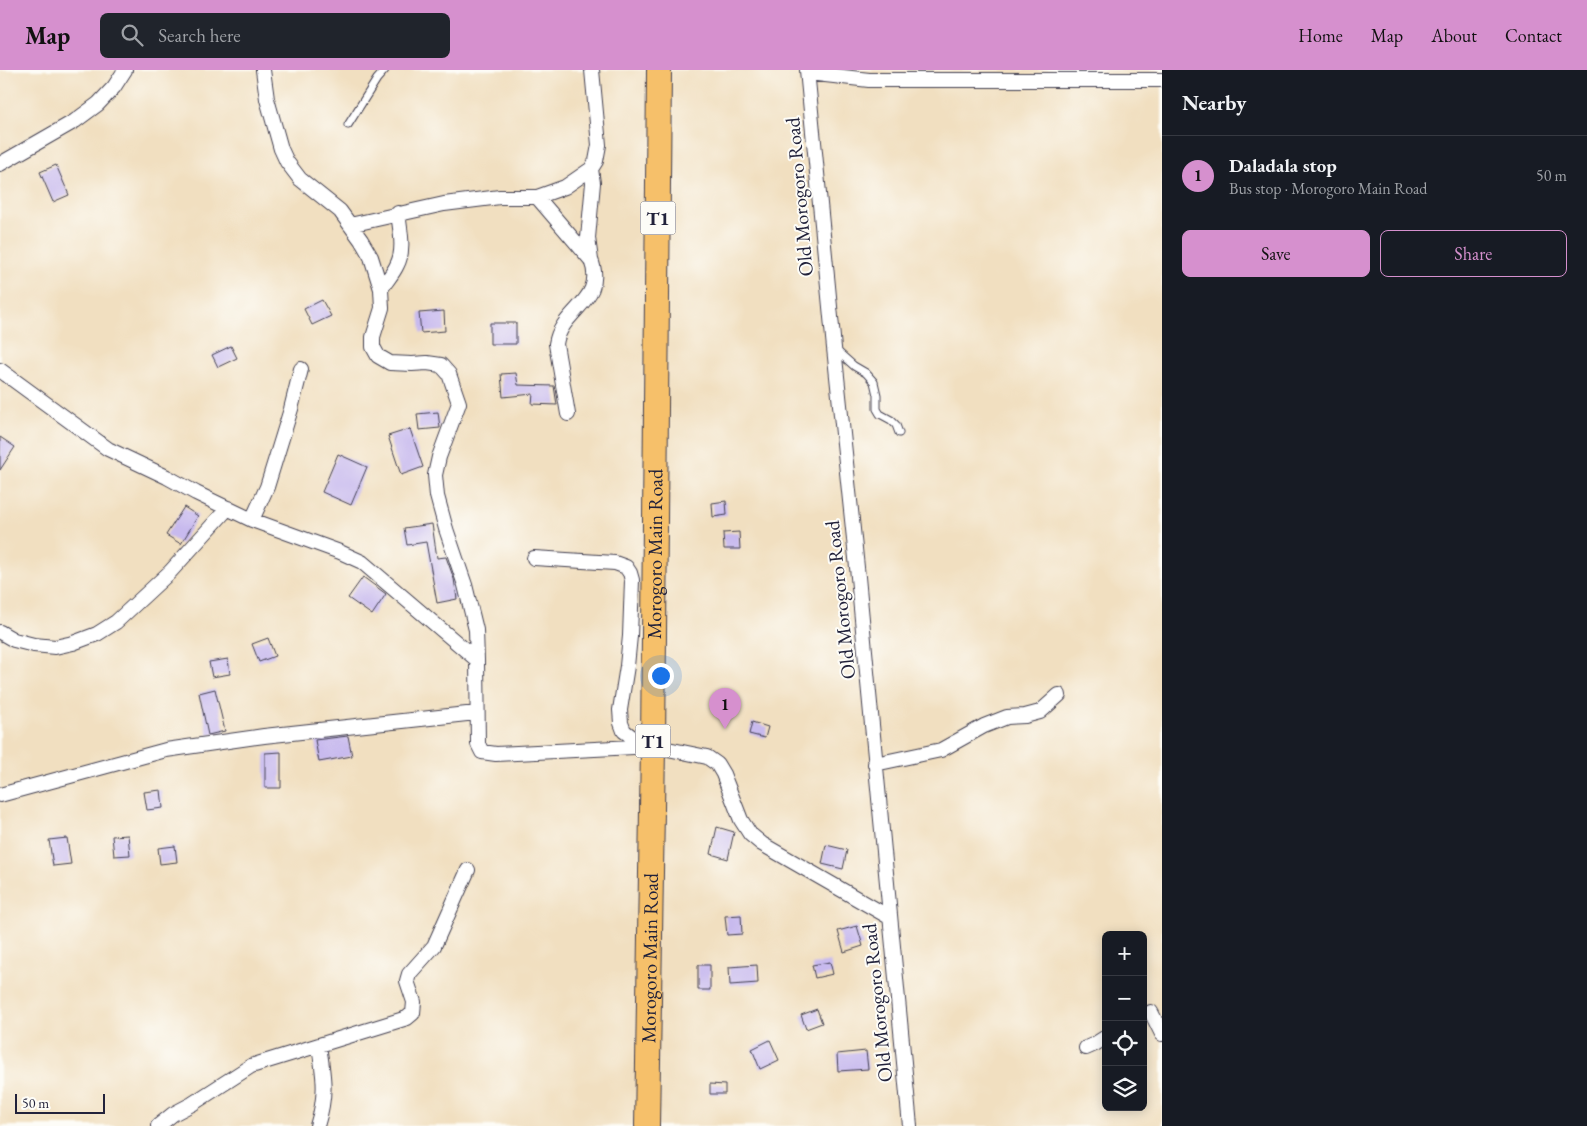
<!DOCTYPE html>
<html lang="en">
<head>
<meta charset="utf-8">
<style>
	:root { --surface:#171b24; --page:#20242c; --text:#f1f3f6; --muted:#9ea1a6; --line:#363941; --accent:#d690ce }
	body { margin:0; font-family:"EB Garamond",serif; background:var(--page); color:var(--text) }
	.controls { position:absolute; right:15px; bottom:15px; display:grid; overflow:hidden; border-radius:8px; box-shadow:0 2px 12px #0003 }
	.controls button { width:45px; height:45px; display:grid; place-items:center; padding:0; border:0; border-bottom:1px solid var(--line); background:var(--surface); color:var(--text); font:25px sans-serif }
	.scale { position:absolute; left:15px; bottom:12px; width:90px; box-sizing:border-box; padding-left:5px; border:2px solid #22223b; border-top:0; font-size:14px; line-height:18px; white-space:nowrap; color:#22223b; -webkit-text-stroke:4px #fdfcf7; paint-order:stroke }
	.you { position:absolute; left:660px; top:605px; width:18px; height:18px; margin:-12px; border:4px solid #fff; border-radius:50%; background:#1a73e8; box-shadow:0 0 0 8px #1a73e833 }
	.badge { display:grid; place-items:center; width:32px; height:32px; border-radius:50%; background:var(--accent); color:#111; font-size:16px; font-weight:700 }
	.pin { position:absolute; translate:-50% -41px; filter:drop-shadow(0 1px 2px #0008) }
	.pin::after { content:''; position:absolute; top:26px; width:18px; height:15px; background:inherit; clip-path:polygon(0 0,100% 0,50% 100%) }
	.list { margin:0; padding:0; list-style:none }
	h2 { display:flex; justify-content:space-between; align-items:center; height:65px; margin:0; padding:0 20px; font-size:21px }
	h2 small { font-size:16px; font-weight:400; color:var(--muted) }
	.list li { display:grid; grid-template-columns:32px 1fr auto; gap:15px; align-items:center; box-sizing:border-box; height:80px; padding:0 20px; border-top:1px solid var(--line) }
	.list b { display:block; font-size:19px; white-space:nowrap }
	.list p { margin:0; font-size:16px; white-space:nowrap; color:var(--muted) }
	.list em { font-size:16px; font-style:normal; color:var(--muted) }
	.actions { display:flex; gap:10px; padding:15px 20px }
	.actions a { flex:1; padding:11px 0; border:1px solid var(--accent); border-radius:8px; text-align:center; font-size:18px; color:var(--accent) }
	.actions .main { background:var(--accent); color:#111 }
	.icon { flex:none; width:28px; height:28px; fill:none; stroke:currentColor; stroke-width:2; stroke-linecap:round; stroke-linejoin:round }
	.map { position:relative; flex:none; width:1162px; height:1056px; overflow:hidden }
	header { display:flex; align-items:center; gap:30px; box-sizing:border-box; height:70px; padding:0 25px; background:var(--accent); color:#111 }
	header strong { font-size:24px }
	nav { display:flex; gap:28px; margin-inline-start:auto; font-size:18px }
	.search { width:350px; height:45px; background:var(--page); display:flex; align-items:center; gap:12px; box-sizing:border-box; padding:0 18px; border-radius:8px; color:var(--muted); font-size:19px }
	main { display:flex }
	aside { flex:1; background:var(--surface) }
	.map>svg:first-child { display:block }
</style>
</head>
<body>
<header>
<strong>Map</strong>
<div class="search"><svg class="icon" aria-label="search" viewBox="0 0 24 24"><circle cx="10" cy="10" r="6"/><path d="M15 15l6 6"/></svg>Search here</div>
<nav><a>Home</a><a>Map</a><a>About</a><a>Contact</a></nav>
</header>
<main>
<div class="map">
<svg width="1162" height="1056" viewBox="0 0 1162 1056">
	<rect width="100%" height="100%" fill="#fdfcf7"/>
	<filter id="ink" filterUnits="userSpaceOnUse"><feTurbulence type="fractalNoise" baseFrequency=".02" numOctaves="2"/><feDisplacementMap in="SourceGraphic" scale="10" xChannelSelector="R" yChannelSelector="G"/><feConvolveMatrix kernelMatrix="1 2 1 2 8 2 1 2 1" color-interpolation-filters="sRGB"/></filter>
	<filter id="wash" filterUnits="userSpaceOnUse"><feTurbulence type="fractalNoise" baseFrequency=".0096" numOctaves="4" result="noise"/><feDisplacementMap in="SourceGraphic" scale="20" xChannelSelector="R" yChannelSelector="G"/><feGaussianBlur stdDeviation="1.12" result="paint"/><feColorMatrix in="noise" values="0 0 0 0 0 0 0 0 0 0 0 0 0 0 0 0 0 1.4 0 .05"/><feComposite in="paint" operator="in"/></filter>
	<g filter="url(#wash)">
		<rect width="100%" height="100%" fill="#f1dfc0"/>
		<g id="blocks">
			<path fill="#c8baee" d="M56 95 69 125 53 132 40 102Z
				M322 230 331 246 312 255 304 239Z
				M444 241 445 261 421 263 419 243Z
				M490 253H516V274H490Z
				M231 276 237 288 218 297 212 285Z
				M516 303 518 315 554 316 557 335 532 334 533 324 503 327 501 304Z
				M438 342 440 358 419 360 417 344Z
				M410 359 423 397 401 405 388 366Z
				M0 367 15 377 0 400Z
				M338 384 367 397 351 435 322 422Z
				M726 431 727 445 713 447 712 433Z
				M184 437 198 446 181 474 166 465Z
				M432 454 437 488 446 487 454 509 457 529 437 533 426 472 407 475 404 458Z
				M739 462 740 479H724L723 463Z
				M363 507 386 524 372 545 348 528Z
				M268 568 275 586 259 592 252 574Z
				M228 589 230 604 212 607 209 592Z
				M215 619 225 661 208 665 199 623Z
				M752 652 768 657 765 668 749 664Z
				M348 666 352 686 319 692 315 670Z
				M281 682V718H265V683Z
				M161 720 163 738 147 740 144 722Z
				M717 757 734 762 728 789 711 784Z
				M128 765 130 785 114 786 112 766Z
				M67 768 71 794 53 796 49 770Z
				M826 775 847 780 843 799 822 794Z
				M175 776 177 792 160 794 158 778Z
				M741 845 742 864 727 865 725 846Z
				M857 856 863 876 844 882 838 861Z
				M830 892 833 904 815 908 812 895Z
				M698 895H710V920H698Z
				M757 895 758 913 730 915 729 897Z
				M817 939 822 953 806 959 801 945Z
				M770 970 779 990 760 999 752 979Z
				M866 981 868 999 838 1001 837 984Z
				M710 1014 725 1015V1024H710Z"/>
		</g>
	</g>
	<g filter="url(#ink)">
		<use href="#blocks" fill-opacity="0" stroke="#413e4f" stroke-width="1"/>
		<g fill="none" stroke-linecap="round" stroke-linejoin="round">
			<defs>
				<path id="lane" d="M348 55 377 9 385 0
					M836 280 854 296 866 303 874 312 877 325V339L880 344 891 350 896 355 899 363"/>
				<path id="street" d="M263 0 267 29 281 79 287 92 300 109 340 141 361 170 371 187 381 219 382 238 373 267V277L378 286 390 293 412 294 427 293 441 295 449 304 459 333 439 387 435 405 437 426 446 459 465 515 476 560 477 590
					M807 0 834 278 858 507 910 1056
					M808 3 869 10H1162
					M0 94 75 51 98 34 114 17 125 0
					M591 99 593 113 588 168 591 190
					M537 127 591 190C607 231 561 239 556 274L568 344
					M350 155 444 134 500 127H537L565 117 591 99 596 91 599 75 592 0
					M381 219C386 211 393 204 397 195 405 180 400 160 398 143
					M0 300 108 379 167 407 196 423 252 450 340 482 362 492 477 590 478 674 482 682 496 684 653 676 707 687 717 694 723 704 741 750 750 764 762 774 889 847
					M252 450 267 417 291 339 301 299
					M534 488 615 493 626 497 630 503 632 510 630 566 627 596 620 640 621 653 624 661 644 676
					M0 562 14 570 34 575 55 577 73 573 97 564 116 552 170 502 228 438
					M875 694 941 680 984 656 1007 647 1025 646 1040 642 1059 625
					M0 725 166 680 264 666 476 643
					M1151 942 1162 964
					M1086 978 1095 974 1106 967
					M158 1056 173 1044 192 1034 251 996 407 948 413 943 414 932 407 911 409 904 434 876 468 800
					M317 1056C327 1024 324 1008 319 976"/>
				<g id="highway">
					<path id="s1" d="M647 1056 653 676 659 0"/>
				</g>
			</defs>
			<use href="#lane" stroke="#413e4f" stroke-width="9"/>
			<use href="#street" stroke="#413e4f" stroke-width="16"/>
			<use href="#highway" stroke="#413e4f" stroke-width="26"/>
			<use href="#lane" stroke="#fff" stroke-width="7"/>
			<use href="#street" stroke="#fff" stroke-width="14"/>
			<use href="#highway" stroke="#f6c06b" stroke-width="24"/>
		</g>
	</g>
	<g text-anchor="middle" stroke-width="4" stroke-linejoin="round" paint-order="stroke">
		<g fill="#fdfcf7" stroke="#646373" stroke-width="1">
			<rect x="640.5" y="131.5" width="35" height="33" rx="4"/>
			<rect x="635.5" y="654.5" width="35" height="33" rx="4"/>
		</g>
		<g font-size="19" font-weight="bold" fill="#22223b">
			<text x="658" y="155">T1</text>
			<text x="653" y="678">T1</text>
		</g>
		<g font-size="20" fill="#22223b" stroke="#fdfcf7">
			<text transform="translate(799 127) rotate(-95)" y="7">Old Morogoro Road</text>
			<text dy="7" stroke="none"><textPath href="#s1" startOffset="572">Morogoro Main Road</textPath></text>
			<text transform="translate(840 530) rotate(-96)" y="7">Old Morogoro Road</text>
			<text dy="7" stroke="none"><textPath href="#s1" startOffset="168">Morogoro Main Road</textPath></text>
			<text transform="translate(877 933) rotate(-96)" y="7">Old Morogoro Road</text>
		</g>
	</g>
</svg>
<div class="controls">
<button>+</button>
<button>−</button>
<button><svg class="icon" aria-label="locate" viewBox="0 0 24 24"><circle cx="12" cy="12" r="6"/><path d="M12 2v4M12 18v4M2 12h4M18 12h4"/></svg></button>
<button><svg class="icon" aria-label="layers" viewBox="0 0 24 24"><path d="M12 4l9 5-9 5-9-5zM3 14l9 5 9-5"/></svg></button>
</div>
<div class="scale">50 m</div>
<div class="you"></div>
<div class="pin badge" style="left:725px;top:659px">1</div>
</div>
<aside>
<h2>Nearby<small></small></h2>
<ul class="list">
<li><span class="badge">1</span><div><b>Daladala stop</b><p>Bus stop · Morogoro Main Road</p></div><em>50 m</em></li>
</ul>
<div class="actions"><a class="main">Save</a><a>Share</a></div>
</aside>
</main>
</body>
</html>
